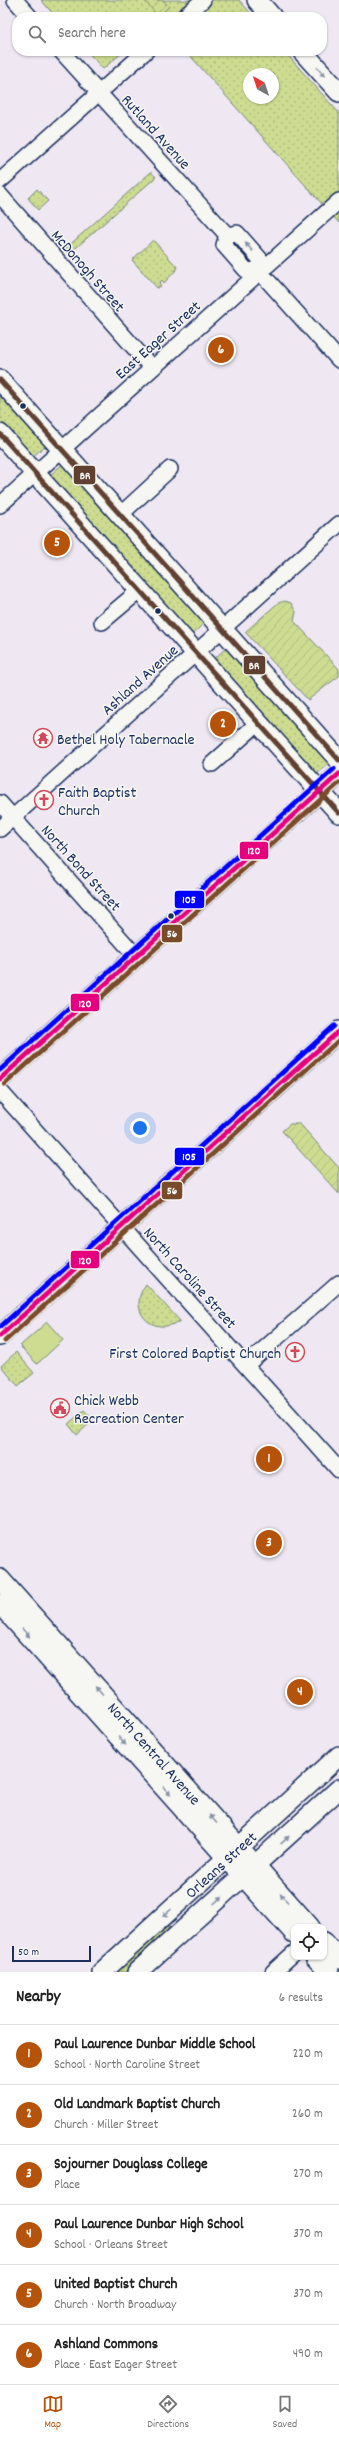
<!DOCTYPE html>
<html lang="en">
<head>
<meta charset="utf-8">
<style>
	:root { --surface:#fff; --page:#f6f6f6; --text:#222; --muted:#767676; --line:#e0e0e0; --accent:#b45309 }
	body { margin:0; font-family:Dekko,sans-serif; background:var(--page); color:var(--text) }
	.controls { position:absolute; right:12px; bottom:12px; display:grid; overflow:hidden; border-radius:8px; box-shadow:0 1px 3px #0004 }
	.controls button { width:36px; height:36px; display:grid; place-items:center; padding:0; border:0; border-bottom:1px solid var(--line); background:var(--surface); color:var(--text); font:20px sans-serif }
	.compass { position:absolute; left:243px; top:68px; width:36px; height:36px; border-radius:50%; background:var(--surface); box-shadow:0 1px 3px #0004; rotate:321deg }
	.scale { position:absolute; left:12px; bottom:10px; width:79px; box-sizing:border-box; padding-left:4px; border:2px solid #1b2f5e; border-top:0; font-size:11px; line-height:14px; white-space:nowrap; color:#1b2f5e; -webkit-text-stroke:3px #f6f6f2; paint-order:stroke }
	.you { position:absolute; left:140px; top:1128px; width:14px; height:14px; margin:-10px; border:3px solid #fff; border-radius:50%; background:#1a73e8; box-shadow:0 0 0 6px #1a73e833 }
	.badge { display:grid; place-items:center; width:26px; height:26px; border-radius:50%; background:var(--accent); color:#fff; font-size:13px; font-weight:700 }
	.pin { position:absolute; translate:-50% -50%; border:2px solid #fff; box-shadow:0 1px 4px #0006 }
	.list { margin:0; padding:0; list-style:none }
	h2 { display:flex; justify-content:space-between; align-items:center; height:52px; margin:0; padding:0 16px; font-size:17px }
	h2 small { font-size:13px; font-weight:400; color:var(--muted) }
	.list li { display:grid; grid-template-columns:26px 1fr auto; gap:12px; align-items:center; box-sizing:border-box; height:60px; padding:0 16px; border-top:1px solid var(--line) }
	.list b { display:block; font-size:15px; white-space:nowrap }
	.list p { margin:0; font-size:13px; white-space:nowrap; color:var(--muted) }
	.list em { font-size:13px; font-style:normal; color:var(--muted) }
	.icon { flex:none; width:22px; height:22px; fill:none; stroke:currentColor; stroke-width:2; stroke-linecap:round; stroke-linejoin:round }
	.map { position:relative; flex:none; width:339px; height:1972px; overflow:hidden }
	.search { position:absolute; background:var(--surface); box-shadow:0 1px 3px #0004; left:12px; right:12px; top:12px; height:44px; display:flex; align-items:center; gap:10px; box-sizing:border-box; padding:0 14px; border-radius:16px; color:var(--muted); font-size:15px }
	.sheet { height:412px; background:var(--surface) }
	nav { display:flex; justify-content:space-around; align-items:center; box-sizing:border-box; height:56px; border-top:1px solid var(--line); background:var(--surface); font-size:11px; color:var(--muted) }
	nav a { display:grid; justify-items:center; gap:2px }
	nav .on { color:var(--accent) }
	.map>svg:first-child { display:block }
</style>
</head>
<body>
<div class="map">
<svg width="339" height="1972" viewBox="0 0 339 1972">
	<defs>
		<pattern id="grass-dots" width="8" height="8" patternUnits="userSpaceOnUse"><rect width="8" height="8" fill="#cddc90"/><path d="M2 2h.1M6 6h.1" fill="none" stroke="#afbd7f" stroke-width="1.8" stroke-linecap="round"/></pattern>
		<pattern id="garden-furrows" width="10" height="10" patternUnits="userSpaceOnUse"><rect width="10" height="10" fill="#cddc90"/><path d="M-1 1l2-2M0 10L10 0M9 11l2-2" fill="none" stroke="#afbd7f"/></pattern>
	</defs>
	<rect width="100%" height="100%" fill="#efe8f3"/>
	<filter id="ink" filterUnits="userSpaceOnUse"><feTurbulence type="fractalNoise" baseFrequency=".025" numOctaves="2"/><feDisplacementMap in="SourceGraphic" scale="8" xChannelSelector="R" yChannelSelector="G"/><feConvolveMatrix kernelMatrix="1 2 1 2 8 2 1 2 1" color-interpolation-filters="sRGB"/></filter>
	<g filter="url(#ink)">
		<path fill="url(#grass-dots)" stroke="#748677" fill-rule="evenodd" d="M41 0H239L254 17H56Z
			M87 51H124L103 69Z
			M186 51H284L339 113V223ZM249 74H273V98H249Z
			M151 172 156 177 69 254 65 249Z
			M37 189 48 201 38 210 28 198Z
			M153 240 178 268 164 283 162 280 159 283 161 286 157 288 132 260Z
			M0 389 48 443 30 459 0 425Z
			M65 462 207 621 190 636 48 477Z
			M228 646 331 761 316 775 213 660Z
			M146 1284 180 1321C152 1338 126 1310 146 1284Z
			M16 1352 34 1373 18 1386 1 1366Z
			M84 1410 93 1420 77 1435 68 1424Z
			M167 1923 170 1927 154 1946 125 1972H117L128 1958Z"/>
		<path fill="url(#garden-furrows)" stroke="#748677" d="M144 0H163L169 7 158 16Z
			M285 601 291 603 296 612 294 621 339 669V676L308 700 245 632 278 603Z
			M290 1124H300L339 1168V1194L282 1131Z"/>
		<path fill="#cddc90" stroke="#748677" d="M47 1322 63 1340 37 1364 20 1346Z"/>
		<g fill="none" stroke-linecap="round" stroke-linejoin="round">
			<defs>
				<path id="minor" d="M15 0 30 17
					M184 17 203 0
					M61 51 227 235
					M0 181 146 51
					M0 195 152 368
					M227 235 237 233 260 259V272L339 360
					M227 235 224 245 246 270 260 272
					M0 505 339 201
					M120 515 170 469
					M102 622 140 590
					M212 764 258 723
					M0 803 136 956
					M0 829 339 524
					M0 1091 339 1470
					M246 1365 339 1283
					M273 1972 294 1953"/>
				<g id="major">
					<path d="M257 0 272 17"/>
					<path d="M302 51 339 92"/>
					<path d="M0 380 339 760"/>
					<path d="M0 434 339 813"/>
					<path d="M0 1079 339 774"/>
					<path d="M0 1336 339 1031"/>
					<path id="s1" d="M0 1579 310 1927"/>
					<path d="M0 1604 294 1933"/>
					<path d="M324 1942 339 1959"/>
					<path d="M315 1957 329 1972"/>
					<path id="s2" d="M102 1972 339 1756"/>
					<path d="M137 1972 339 1789"/>
				</g>
			</defs>
			<use href="#minor" stroke="#1b2f5e" stroke-width="18"/>
			<use href="#major" stroke="#1b2f5e" stroke-width="22"/>
			<use href="#minor" stroke="#f6f6f2" stroke-width="15"/>
			<use href="#major" stroke="#f6f6f2" stroke-width="19"/>
			<defs>
				<path id="bus-1" d="M0 380 339 760
					M0 434 339 813"/>
				<path id="bus-2" d="M0 1079 339 774
					M0 1336 339 1031"/>
				<path id="bus-3" d="M5 1084 339 783
					M5 1341 339 1040"/>
				<path id="bus-4" d="M0 1070 334 769
					M0 1327 334 1026"/>
			</defs>
			<use href="#bus-1" stroke="#f6f6f2" stroke-width="8"/>
			<use href="#bus-2" stroke="#f6f6f2" stroke-width="8"/>
			<use href="#bus-3" stroke="#f6f6f2" stroke-width="8"/>
			<use href="#bus-4" stroke="#f6f6f2" stroke-width="8"/>
			<use href="#bus-1" stroke="#5f4030" stroke-width="5"/>
			<use href="#bus-2" stroke="#e5007d" stroke-width="5"/>
			<use href="#bus-3" stroke="#7a4b2a" stroke-width="5"/>
			<use href="#bus-4" stroke="#00f" stroke-width="5"/>
		</g>
		<defs><path id="oneway-solid" d="M-6-.8H1V-3.2L6.5 0L1 3.2V.8H-6Z"/></defs>
		<g fill="#8892a8">
			<use href="#oneway-solid" transform="translate(321 72) rotate(48)"/>
			<use href="#oneway-solid" transform="translate(249 247) rotate(-131)"/>
			<use href="#oneway-solid" transform="translate(26 1633) rotate(48)"/>
			<use href="#oneway-solid" transform="translate(99 1690) rotate(-131)"/>
			<use href="#oneway-solid" transform="translate(122 1741) rotate(48)"/>
			<use href="#oneway-solid" transform="translate(167 1791) rotate(48)"/>
			<use href="#oneway-solid" transform="translate(213 1819) rotate(-132)"/>
			<use href="#oneway-solid" transform="translate(285 1840) rotate(-43)"/>
			<use href="#oneway-solid" transform="translate(284 1898) rotate(-132)"/>
			<use href="#oneway-solid" transform="translate(218 1900) rotate(-42)"/>
			<use href="#oneway-solid" transform="translate(167 1913) rotate(138)"/>
		</g>
	</g>
	<defs>
		<symbol id="temple-ring" viewBox="-11 -11 22 22"><circle r="9.5" fill="#f6f6f2" stroke="#d1495b" stroke-width="1.5"/><path d="M0-6L5-2H3V0L6.5 2.5H4V6H1.5V3h-3V6H-4V2.5H-6.5L-3 0V-2H-5Z" fill="#d1495b"/></symbol>
		<symbol id="church-ring" viewBox="-11 -11 22 22"><circle r="9.5" fill="#f6f6f2" stroke="#d1495b" stroke-width="1.5"/><path d="M-1.2-6h2.4v3.5h3.3v2.4h-3.3V6h-2.4V-.1h-3.3v-2.4h3.3Z" fill="#d1495b"/></symbol>
		<symbol id="civic-ring" viewBox="-11 -11 22 22"><circle r="9.5" fill="#f6f6f2" stroke="#d1495b" stroke-width="1.5"/><path d="M-.6-6.5H3V-4.5H.6V-3L4-1V1h2V6H-6V1h2V-1L-.6-3ZM-1.2 2.5V6h2.4V2.5Z" fill="#d1495b"/></symbol>
	</defs>
	<g fill-rule="evenodd">
		<use href="#temple-ring" x="32" y="727" width="22" height="22"/>
		<use href="#church-ring" x="33" y="789" width="22" height="22"/>
		<use href="#church-ring" x="284" y="1341" width="22" height="22"/>
		<use href="#civic-ring" x="49" y="1397" width="22" height="22"/>
	</g>
	<g fill="#1b2f5e" stroke="#f6f6f2" stroke-width="1.5">
		<circle cx="23" cy="406" r="3.5"/>
		<circle cx="158" cy="611" r="3.5"/>
		<circle cx="171" cy="916" r="3.5"/>
	</g>
	<g text-anchor="middle" stroke-width="3" stroke-linejoin="round" paint-order="stroke">
		<g font-size="16" fill="#1b2f5e" stroke="#f6f6f2">
			<text transform="translate(157 131) rotate(48)" y="6">Rutland Avenue</text>
			<text transform="translate(89 270) rotate(49)" y="6">McDonogh Street</text>
			<text transform="translate(157 339) rotate(-42)" y="6">East Eager Street</text>
			<text transform="translate(139 679) rotate(-42)" y="6">Ashland Avenue</text>
			<text transform="translate(82 867) rotate(48)" y="6">North Bond Street</text>
			<text transform="translate(191 1277) rotate(48)" y="6">North Caroline Street</text>
			<text dy="6" stroke="none"><textPath href="#s1" startOffset="233">North Central Avenue</textPath></text>
			<text dy="6" stroke="none"><textPath href="#s2" startOffset="160">Orleans Street</textPath></text>
		</g>
		<g font-size="16" fill="#1b2f5e" stroke="#f6f6f2" text-anchor="start">
			<text x="57" y="744">Bethel Holy Tabernacle</text>
			<text x="58" y="797">Faith Baptist<tspan x="58" dy="18">Church</tspan></text>
			<text x="281" y="1358" text-anchor="end">First Colored Baptist Church</text>
			<text x="74" y="1405">Chick Webb<tspan x="74" dy="18">Recreation Center</tspan></text>
		</g>
	</g>
	<g stroke="#f6f6f2" stroke-width="1.5">
		<rect x="73" y="465" width="23" height="20" rx="4" fill="#5f4030"/>
		<rect x="243" y="655" width="23" height="20" rx="4" fill="#5f4030"/>
		<rect x="239" y="841" width="30" height="19" rx="4" fill="#e5007d"/>
		<rect x="174" y="890" width="31" height="19" rx="4" fill="#00f"/>
		<rect x="161" y="924" width="22" height="19" rx="4" fill="#7a4b2a"/>
		<rect x="70" y="993" width="30" height="19" rx="4" fill="#e5007d"/>
		<rect x="174" y="1147" width="31" height="19" rx="4" fill="#00f"/>
		<rect x="161" y="1181" width="22" height="19" rx="4" fill="#7a4b2a"/>
		<rect x="70" y="1250" width="30" height="19" rx="4" fill="#e5007d"/>
	</g>
	<g font-size="11" text-anchor="middle" font-weight="bold" fill="#fff">
		<text x="85" y="479">BR</text>
		<text x="254" y="669">BR</text>
		<text x="254" y="854">120</text>
		<text x="189" y="903">105</text>
		<text x="172" y="937">56</text>
		<text x="85" y="1007">120</text>
		<text x="189" y="1160">105</text>
		<text x="172" y="1194">56</text>
		<text x="85" y="1264">120</text>
	</g>
</svg>
<div class="controls">
<button><svg class="icon" aria-label="locate" viewBox="0 0 24 24"><circle cx="12" cy="12" r="6"/><path d="M12 2v4M12 18v4M2 12h4M18 12h4"/></svg></button>
</div>
<svg class="compass" viewBox="-18 -18 36 36"><path d="M0-13l5 13h-10z" fill="#e53935"/><path d="M0 13l5-13h-10z" fill="#767676"/></svg>
<div class="scale">50 m</div>
<div class="you"></div>
<div class="pin badge" style="left:269px;top:1459px">1</div>
<div class="pin badge" style="left:223px;top:724px">2</div>
<div class="pin badge" style="left:269px;top:1543px">3</div>
<div class="pin badge" style="left:300px;top:1692px">4</div>
<div class="pin badge" style="left:57px;top:543px">5</div>
<div class="pin badge" style="left:221px;top:350px">6</div>
<div class="search"><svg class="icon" aria-label="search" viewBox="0 0 24 24"><circle cx="10" cy="10" r="6"/><path d="M15 15l6 6"/></svg>Search here</div>
</div>
<section class="sheet">
<h2>Nearby<small>6 results</small></h2>
<ul class="list">
<li><span class="badge">1</span><div><b>Paul Laurence Dunbar Middle School</b><p>School · North Caroline Street</p></div><em>220 m</em></li>
<li><span class="badge">2</span><div><b>Old Landmark Baptist Church</b><p>Church · Miller Street</p></div><em>260 m</em></li>
<li><span class="badge">3</span><div><b>Sojourner Douglass College</b><p>Place</p></div><em>270 m</em></li>
<li><span class="badge">4</span><div><b>Paul Laurence Dunbar High School</b><p>School · Orleans Street</p></div><em>370 m</em></li>
<li><span class="badge">5</span><div><b>United Baptist Church</b><p>Church · North Broadway</p></div><em>370 m</em></li>
<li><span class="badge">6</span><div><b>Ashland Commons</b><p>Place · East Eager Street</p></div><em>490 m</em></li>
</ul>
</section>
<nav>
<a class="on"><svg class="icon" aria-label="map" viewBox="0 0 24 24"><path d="M3 6l6-2 6 2 6-2v14l-6 2-6-2-6 2zM9 4v14M15 6v14"/></svg>Map</a>
<a><svg class="icon" aria-label="directions" viewBox="0 0 24 24"><path d="M12 3l9 9-9 9-9-9zM9 14v-3h6M13 9l2 2-2 2"/></svg>Directions</a>
<a><svg class="icon" aria-label="saved" viewBox="0 0 24 24"><path d="M7 4h10v16l-5-4-5 4z"/></svg>Saved</a>
</nav>
</body>
</html>
